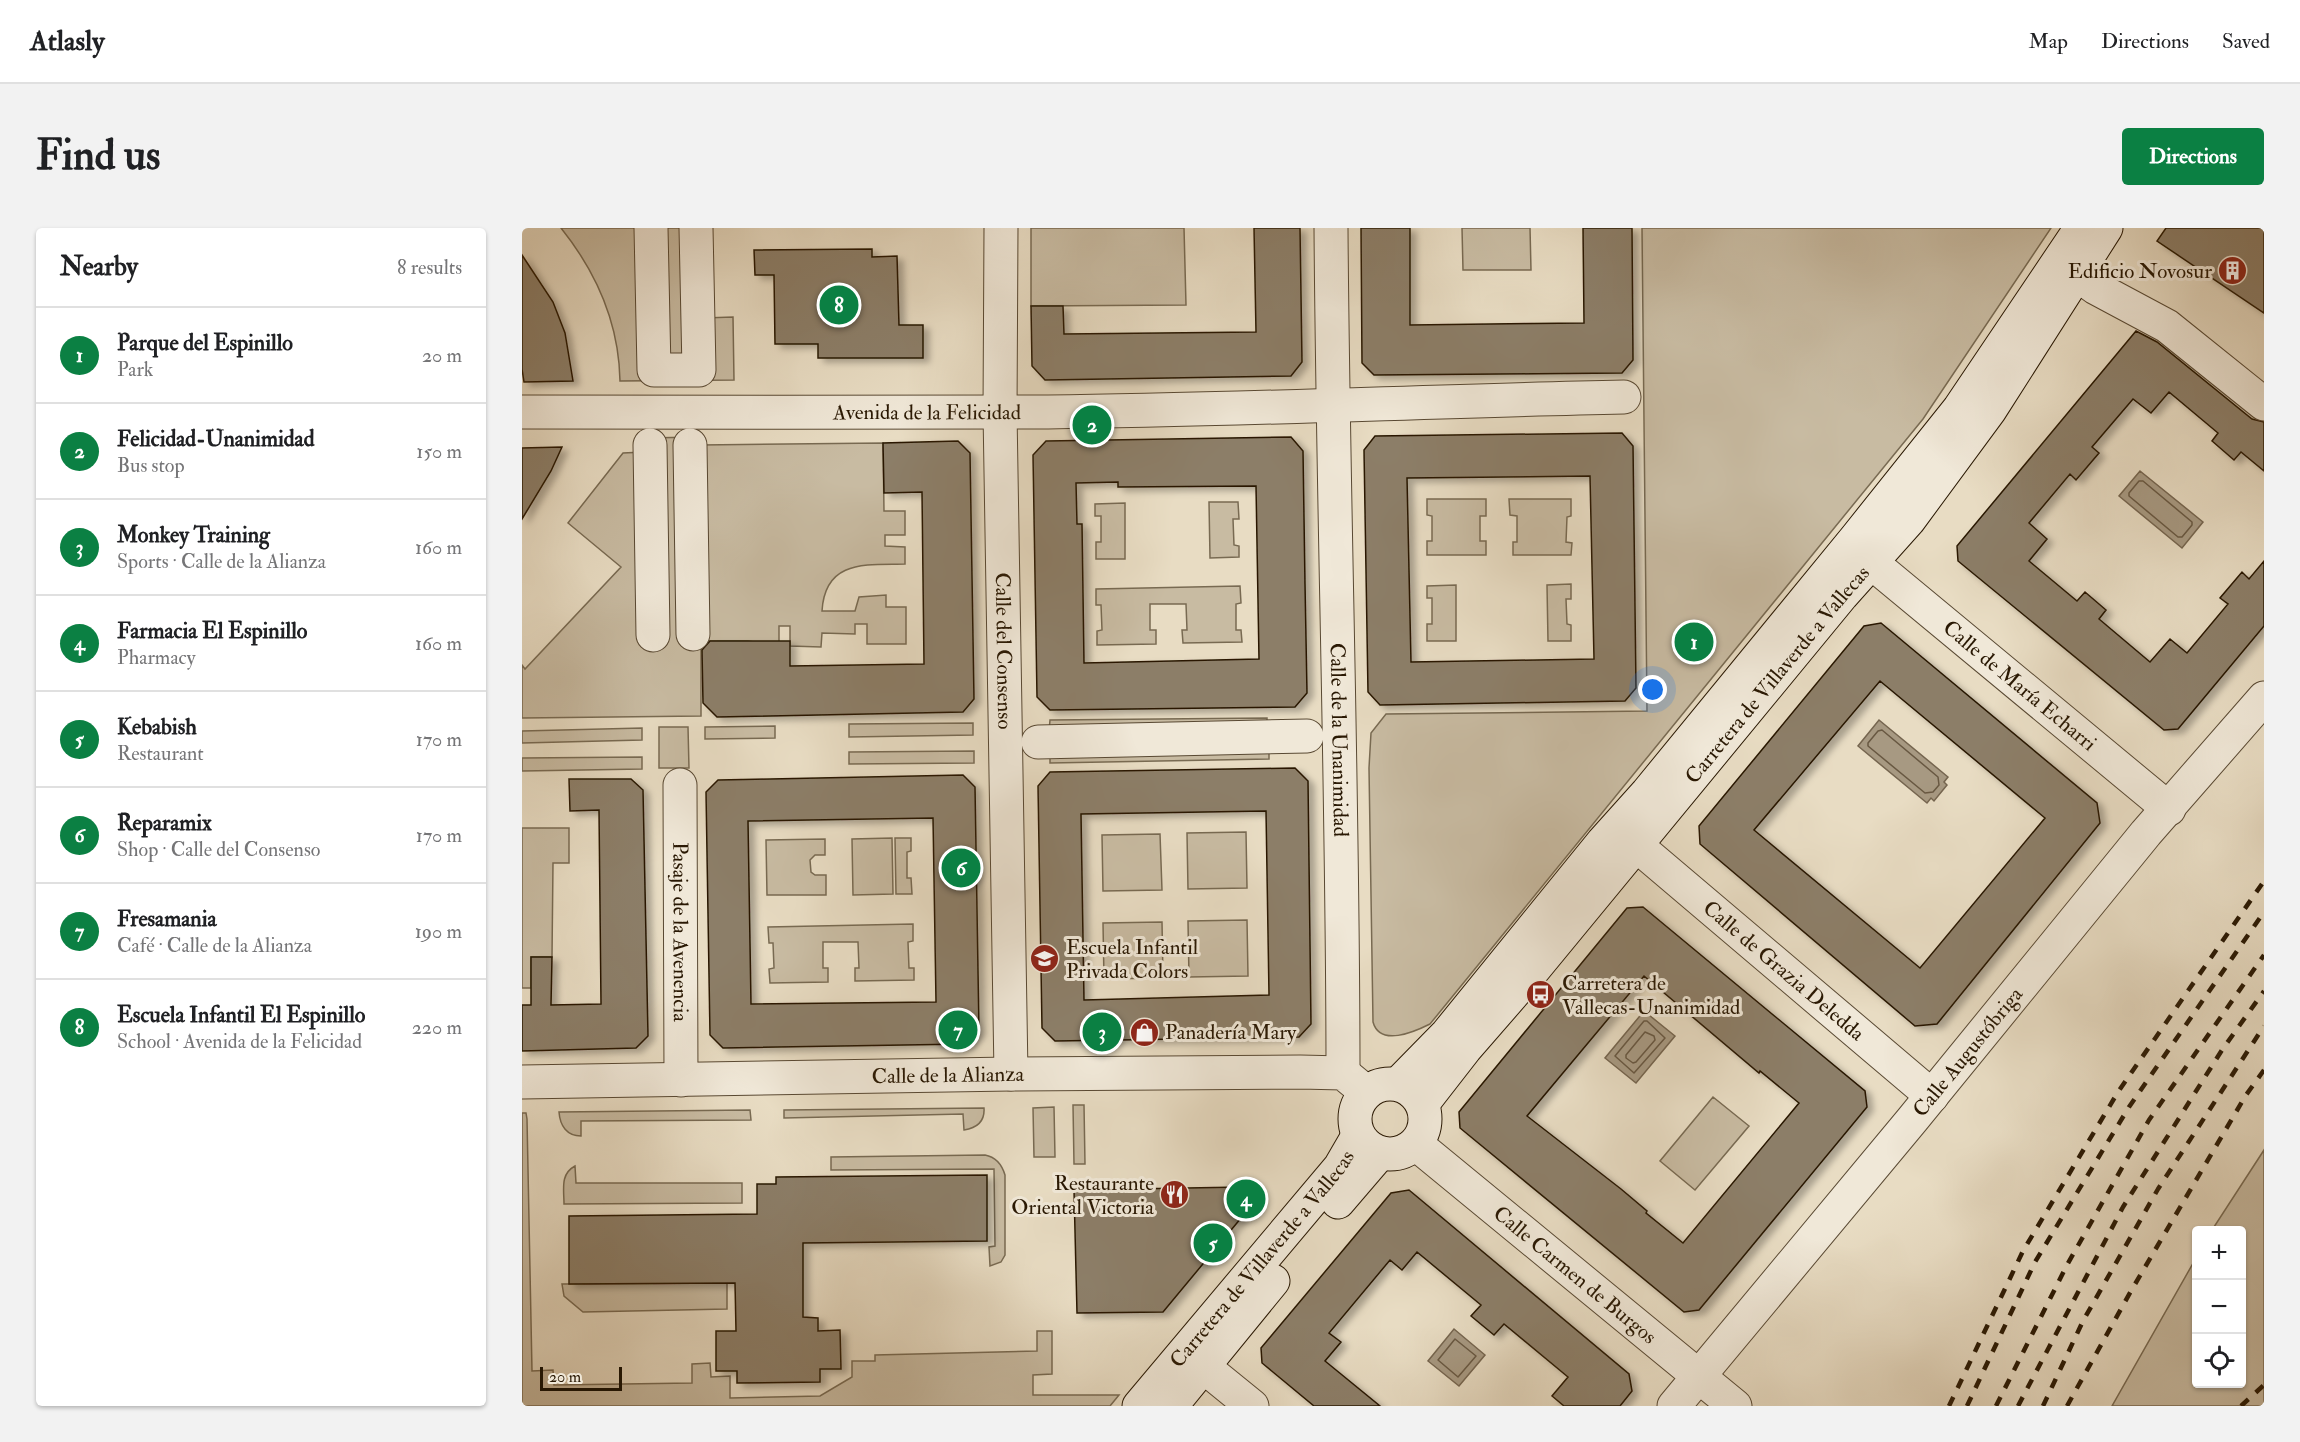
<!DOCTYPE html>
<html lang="en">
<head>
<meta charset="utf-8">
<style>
	:root { --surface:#fff; --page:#f2f2f2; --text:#202124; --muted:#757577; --line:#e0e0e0; --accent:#0b8043 }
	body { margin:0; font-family:"IM FELL Double Pica",serif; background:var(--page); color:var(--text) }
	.controls { position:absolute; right:18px; bottom:18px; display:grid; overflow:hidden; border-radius:6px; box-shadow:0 2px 4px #0004 }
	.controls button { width:54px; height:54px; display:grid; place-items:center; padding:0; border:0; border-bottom:2px solid var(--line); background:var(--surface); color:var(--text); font:30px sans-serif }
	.scale { position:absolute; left:18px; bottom:15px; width:82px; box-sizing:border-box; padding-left:6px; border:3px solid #291803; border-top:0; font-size:16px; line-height:21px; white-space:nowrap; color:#291803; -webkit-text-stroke:4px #f0e8d8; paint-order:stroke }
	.you { position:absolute; left:1131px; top:462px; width:21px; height:21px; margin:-15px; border:4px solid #fff; border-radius:50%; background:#1a73e8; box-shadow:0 0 0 9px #1a73e833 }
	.badge { display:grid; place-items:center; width:39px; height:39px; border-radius:50%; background:var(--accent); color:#fff; font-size:20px; font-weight:700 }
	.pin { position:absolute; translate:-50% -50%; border:3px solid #fff; box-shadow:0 2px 6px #0006 }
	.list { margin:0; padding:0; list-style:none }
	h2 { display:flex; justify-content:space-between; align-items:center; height:78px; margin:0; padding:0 24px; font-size:26px }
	h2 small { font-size:20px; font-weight:400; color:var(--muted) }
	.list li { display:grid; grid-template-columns:39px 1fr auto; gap:18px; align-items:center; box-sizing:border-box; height:96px; padding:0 24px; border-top:2px solid var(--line) }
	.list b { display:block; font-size:22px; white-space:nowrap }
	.list p { margin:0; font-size:20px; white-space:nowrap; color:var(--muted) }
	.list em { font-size:20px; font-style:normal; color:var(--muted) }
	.icon { flex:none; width:33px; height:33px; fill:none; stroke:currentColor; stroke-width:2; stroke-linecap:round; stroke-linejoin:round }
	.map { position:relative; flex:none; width:1742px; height:1178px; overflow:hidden; border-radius:6px }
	header { display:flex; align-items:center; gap:36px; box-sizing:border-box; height:84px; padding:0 30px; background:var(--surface); border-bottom:2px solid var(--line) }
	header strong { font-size:28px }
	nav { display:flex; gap:33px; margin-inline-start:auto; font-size:21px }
	.intro { display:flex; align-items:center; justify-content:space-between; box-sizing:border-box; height:144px; padding:0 36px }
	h1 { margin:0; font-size:42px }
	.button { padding:15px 27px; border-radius:6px; background:var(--accent); color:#fff; font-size:21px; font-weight:700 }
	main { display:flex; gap:36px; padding:0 36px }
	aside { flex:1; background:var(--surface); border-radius:6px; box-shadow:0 2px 4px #0004 }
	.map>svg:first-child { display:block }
</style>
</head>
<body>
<header>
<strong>Atlasly</strong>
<nav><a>Map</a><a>Directions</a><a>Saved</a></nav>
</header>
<div class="intro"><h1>Find us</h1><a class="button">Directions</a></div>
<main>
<aside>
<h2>Nearby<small>8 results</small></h2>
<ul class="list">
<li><span class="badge">1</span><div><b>Parque del Espinillo</b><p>Park</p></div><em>20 m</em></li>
<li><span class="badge">2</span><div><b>Felicidad-Unanimidad</b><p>Bus stop</p></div><em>150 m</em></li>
<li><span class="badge">3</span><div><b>Monkey Training</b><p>Sports · Calle de la Alianza</p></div><em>160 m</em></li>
<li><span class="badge">4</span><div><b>Farmacia El Espinillo</b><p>Pharmacy</p></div><em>160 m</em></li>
<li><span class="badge">5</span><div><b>Kebabish</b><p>Restaurant</p></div><em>170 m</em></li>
<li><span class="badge">6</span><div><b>Reparamix</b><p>Shop · Calle del Consenso</p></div><em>170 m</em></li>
<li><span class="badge">7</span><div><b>Fresamania</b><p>Café · Calle de la Alianza</p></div><em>190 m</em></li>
<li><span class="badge">8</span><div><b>Escuela Infantil El Espinillo</b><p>School · Avenida de la Felicidad</p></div><em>220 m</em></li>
</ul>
</aside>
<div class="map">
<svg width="1742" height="1178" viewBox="0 0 1742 1178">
	<defs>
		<filter id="shadow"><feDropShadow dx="6" dy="4" stdDeviation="3" flood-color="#0004"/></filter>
	</defs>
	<rect width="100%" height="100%" fill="#e8dcc3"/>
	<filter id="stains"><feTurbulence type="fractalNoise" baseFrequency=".00333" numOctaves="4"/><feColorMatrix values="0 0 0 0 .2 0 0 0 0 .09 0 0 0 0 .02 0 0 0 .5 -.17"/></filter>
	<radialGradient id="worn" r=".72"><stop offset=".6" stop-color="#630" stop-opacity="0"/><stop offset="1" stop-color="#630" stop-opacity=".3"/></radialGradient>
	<path fill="#c8bba2" stroke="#786a52" stroke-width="1.5" d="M39 0H180L182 90 211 89 212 152 98 153C97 95 75 45 39 0Z
		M509 0H662L664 77 509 78Z
		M940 0H1008L1009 42H941Z
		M1120 0H1529L1401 191 908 796C892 804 858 819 851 794L847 540 849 505 864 486 1125 483Z
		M176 209 178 217 361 215 362 283H383V307H363V318L383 319V336C345 337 303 331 300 383H333L337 369 364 367V379H384V416H345V396H333V406L300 405 299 419 268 418V398H257V418L226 413H180L179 389V488L0 490V437L3 441 99 339 46 295 101 225 122 224 124 210Z
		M905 271H964V288H958V313H964V327H905V313H910V288L905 287Z
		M987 271H1049V288L1045 289 1044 314 1050 315 1049 327H991V314H995V288L988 287Z
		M687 274H716L717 291H711L712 317 717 318V329L688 330Z
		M603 275V331H574V314H579V288H573V276Z
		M1049 356V371H1044L1045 396 1049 397V413H1026L1025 357Z
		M934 357V413H905V396H910V370H905V358Z
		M718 358 719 375 714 376V402H719L720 414 661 415 660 402H665L664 376H628V402H634V416L575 417V403L580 402 579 377H574V361Z
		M745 490V502L527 504 528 492Z
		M451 495V507L327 509V496Z
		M253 498V510L183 511V499Z
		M137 499H166L167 540H137Z
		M120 500V512L0 515V503Z
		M747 518V531L528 535V523Z
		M452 523V535L327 536V524Z
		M120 529V541L0 543V530Z
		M0 600H47V635H31L30 729H9V760H0Z
		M724 604 725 660 666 661 665 605Z
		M638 606 640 662 581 663 580 607Z
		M370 610 371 666 331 667 330 611Z
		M373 610H389V623L385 624V650H389L390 666H374Z
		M303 611V627H293L288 632 289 644 293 647H304V667H245L244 612Z
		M725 692 726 748 667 749 666 693Z
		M640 694 641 750 582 751 581 695Z
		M391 696V713L386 714 387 740H392V752L333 753V740H337L336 714H301V740H306V754L248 755 247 741 252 740 251 715H247L246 699Z
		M1191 869 1227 898 1173 962 1138 933Z
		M551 877H562L563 936H552Z
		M532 879 533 929H512L511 880Z
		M462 880C463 894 455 900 442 902L441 886 262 890V882Z
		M228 882 229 892 59 893V908C45 908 38 898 37 884Z
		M0 885H4L5 891 10 1143 31 1142 32 1157 170 1155V1136L188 1135 189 1149 208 1148V1170L298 1168 330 1149V1133H353V1127L515 1123V1103H530V1146L511 1147V1167H597L588 1178H0Z
		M1742 922V1178H1590L1674 1030V1156H1720V1002H1690Z
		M463 927C474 929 480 937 483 947V1027L479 1034 468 1038 467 1019 473 1018 472 941 309 942V929Z
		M53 938 54 955H220V975L42 976C42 961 38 946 53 938Z
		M205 1055V1081L61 1084 42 1068 40 1056Z"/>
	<path fill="#a79982" stroke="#75654f" stroke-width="1.5" d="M1618 243 1681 294 1660 320 1597 268Z
		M1357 492 1426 549 1422 554 1425 557 1412 573 1409 570 1405 575 1336 518Z
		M1122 783 1153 808 1114 855 1083 830Z
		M932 1101 963 1127 937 1158 906 1133Z"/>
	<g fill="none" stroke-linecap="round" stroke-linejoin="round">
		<path stroke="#685842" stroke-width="1.5" d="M1617 253H1621L1670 294V297L1660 309H1656L1607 268V265Z
			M1360 502 1416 549 1417 557 1411 564 1403 565 1346 518V515L1356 503Z
			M1122 793H1125L1143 810 1112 845 1093 828Z
			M1123 804 1132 808 1133 812 1114 834 1111 835 1104 830V827Z
			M933 1111 954 1128 936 1149 916 1132Z"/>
	</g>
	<path fill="#8c7e67" stroke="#291803" stroke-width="1.5" fill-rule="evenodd" filter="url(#shadow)" d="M732 0H778L780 134 769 148 523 152 510 138 509 78H541L542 106 734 104Z
		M839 0H888V97L1062 95 1061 0H1110L1111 132 1100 145 852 147 840 135Z
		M1644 0H1742V85L1635 13Z
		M350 21V29L375 28 377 97H401V130H296V116H253L252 47H233L232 22Z
		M0 27 31 74 43 105 51 153 2 154 0 141Z
		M1614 103 1635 114 1730 191 1742 194V243L1719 224 1712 232 1690 213 1696 205 1647 164 1629 185 1611 171 1570 219 1577 225 1554 252 1548 246 1507 295 1525 311 1507 333 1555 373 1563 364 1584 382 1577 391 1628 434 1648 411 1665 425 1706 376 1698 370 1720 344 1727 351 1742 333V398L1656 501 1642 502 1436 333 1435 318Z
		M1100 205 1111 218 1114 460 1103 473 858 477 846 464 842 222 853 208ZM1068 248 1072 431 889 434 885 250Z
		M769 209 781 223 783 356 785 465 773 479 528 482 515 469 511 227 524 213ZM596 254V259L734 258 737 431 562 435 560 296H555L554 255Z
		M436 213 448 225 452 471 441 484 195 489 181 475 180 422 188 413H268V438L402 436 400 264 362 265 361 215Z
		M40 219 29 243 0 291V220Z
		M1359 395 1575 575 1578 595 1415 796 1393 798 1178 616 1177 598 1342 398ZM1358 453 1523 590 1398 740 1232 602Z
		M773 540 786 553 789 796 777 809 533 813 520 800 516 558 528 544ZM744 583 747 767 562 772 559 586Z
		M441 547 453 559 457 804 445 816 201 820 188 807 184 564 196 552ZM411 590 414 774 229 776 226 593Z
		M47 551H109L121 562 126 808 114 820 0 823V777H9V729H30L29 777 79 776 77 582 48 583Z
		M1121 679 1343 863 1345 879 1177 1082 1162 1084 938 900 937 884 1105 680ZM1122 748 1237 845 1238 843 1277 875 1161 1015 1124 985 1125 983 1099 961 1005 888Z
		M465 947V1013L281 1015V1089L296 1090V1103L318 1102 319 1141H298V1154L215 1155V1143H194V1103H214L213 1055 47 1056V988L235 986V956H254V949Z
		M721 959 734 972 641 1084 555 1085 552 962Z
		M887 962 1107 1146 1110 1163 1098 1178H1042L1030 1168 1046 1149 982 1096 972 1107 949 1088 959 1077 895 1024 880 1042 868 1032 807 1105 819 1114 803 1133 858 1178H792L740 1135 739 1120 869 965Z"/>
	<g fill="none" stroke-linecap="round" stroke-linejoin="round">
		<defs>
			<g id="street">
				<path d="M129 0 132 142H177L174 0"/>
				<path id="s1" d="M479 0 478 184 489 846"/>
				<path id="s2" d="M809 0C811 282 821 563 821 845"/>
				<path d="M1556 47 1574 60 1645 98 1742 176"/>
				<path id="s3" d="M0 184C175 184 351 185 526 184 718 182 910 173 1102 169"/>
				<path d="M128 217 131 407"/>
				<path d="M168 217 171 406"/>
				<path id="s4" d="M1350 335 1647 581"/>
				<path d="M516 514 785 508"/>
				<path id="s5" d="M158 557 159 852"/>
				<path id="s6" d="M1114 617 1410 868"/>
				<path id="s7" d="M0 854 489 846 778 844 821 845 844 864"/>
				<path id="s8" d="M894 916 1213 1178"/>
				<path d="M682 1139 730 1178"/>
				<path id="s9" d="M1152 1178 1390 892 1624 605 1742 470"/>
			</g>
			<g id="secondary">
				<circle cx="868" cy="891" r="35"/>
				<path d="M876 856 925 806 1081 614 1125 565 1334 310 1437 181 1559 0"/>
				<path id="s10" d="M901 875 943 821 1003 752 1320 367 1387 292 1468 182 1584 0"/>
				<path d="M816 974 858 925"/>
				<path id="s11" d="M617 1178 818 939 836 908"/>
				<path d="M649 1178 751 1053"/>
			</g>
		</defs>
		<use href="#street" stroke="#594933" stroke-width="35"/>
		<use href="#secondary" stroke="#291803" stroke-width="35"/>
		<use href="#street" stroke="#f0e8d8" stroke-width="33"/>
		<use href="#secondary" stroke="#f0e8d8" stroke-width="33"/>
		<path stroke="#291803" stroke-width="4.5" stroke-dasharray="10 10" stroke-linecap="butt" d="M1427 1178 1501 1023 1596 864 1742 653
			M1445 1178 1513 1034 1607 879 1742 684
			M1474 1178 1545 1037 1627 892 1742 727
			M1496 1178 1601 979 1700 822 1742 763
			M1521 1178 1561 1093 1636 961 1742 798
			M1545 1178 1609 1063 1724 867 1742 842
			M1719 1178 1742 1157"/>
	</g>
	<defs>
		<symbol id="building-disc" viewBox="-11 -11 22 22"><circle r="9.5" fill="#8f2418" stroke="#f0e8d8"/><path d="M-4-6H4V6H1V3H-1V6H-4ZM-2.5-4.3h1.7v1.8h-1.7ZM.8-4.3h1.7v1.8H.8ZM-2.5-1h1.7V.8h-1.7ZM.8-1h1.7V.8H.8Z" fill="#fff"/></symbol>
		<symbol id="school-disc" viewBox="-11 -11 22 22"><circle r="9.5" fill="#8f2418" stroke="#f0e8d8"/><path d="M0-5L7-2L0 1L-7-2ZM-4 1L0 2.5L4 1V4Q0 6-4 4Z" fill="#fff"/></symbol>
		<symbol id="bus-disc" viewBox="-11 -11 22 22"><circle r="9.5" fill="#8f2418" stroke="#f0e8d8"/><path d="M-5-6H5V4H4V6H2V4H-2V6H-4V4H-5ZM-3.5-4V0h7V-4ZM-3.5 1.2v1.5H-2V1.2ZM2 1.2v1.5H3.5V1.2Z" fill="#fff"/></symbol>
		<symbol id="shop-disc" viewBox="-11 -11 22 22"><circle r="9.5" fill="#8f2418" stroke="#f0e8d8"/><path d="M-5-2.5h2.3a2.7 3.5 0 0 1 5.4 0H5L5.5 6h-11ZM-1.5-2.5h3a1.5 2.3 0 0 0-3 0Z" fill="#fff"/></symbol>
		<symbol id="restaurant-disc" viewBox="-11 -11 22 22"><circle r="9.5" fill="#8f2418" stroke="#f0e8d8"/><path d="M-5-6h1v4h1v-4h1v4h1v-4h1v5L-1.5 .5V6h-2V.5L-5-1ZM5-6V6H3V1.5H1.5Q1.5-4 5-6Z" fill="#fff"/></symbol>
	</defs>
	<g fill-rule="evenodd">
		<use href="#building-disc" x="1694" y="26" width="33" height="33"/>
		<use href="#school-disc" x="506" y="714" width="33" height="33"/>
		<use href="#bus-disc" x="1002" y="750" width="33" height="33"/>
		<use href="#shop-disc" x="606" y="788" width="33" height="33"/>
		<use href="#restaurant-disc" x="636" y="950" width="33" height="33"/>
	</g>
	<g text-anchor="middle" stroke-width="6" stroke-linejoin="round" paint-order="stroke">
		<g font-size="21" fill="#291803" stroke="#f0e8d8" text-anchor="start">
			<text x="1690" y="50" text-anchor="end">Edificio Novosur</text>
			<text x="544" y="726">Escuela Infantil<tspan x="544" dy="24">Privada Colors</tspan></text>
			<text x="1040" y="762">Carretera de<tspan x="1040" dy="24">Vallecas-Unanimidad</tspan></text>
			<text x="643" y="811">Panadería Mary</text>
			<text x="632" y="962" text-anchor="end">Restaurante<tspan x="632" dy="24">Oriental Victoria</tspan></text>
		</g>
		<g font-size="21" fill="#291803" stroke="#f0e8d8">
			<text dy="7" stroke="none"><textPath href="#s3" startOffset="405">Avenida de la Felicidad</textPath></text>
			<text dy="7" stroke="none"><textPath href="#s1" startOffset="423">Calle del Consenso</textPath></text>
			<text dy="7" stroke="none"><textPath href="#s10" startOffset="556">Carretera de Villaverde a Vallecas</textPath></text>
			<text dy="7" stroke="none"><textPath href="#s4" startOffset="192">Calle de María Echarri</textPath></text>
			<text dy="7" stroke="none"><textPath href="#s2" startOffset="512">Calle de la Unanimidad</textPath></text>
			<text dy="7" stroke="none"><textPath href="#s5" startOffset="147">Pasaje de la Avenencia</textPath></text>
			<text dy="7" stroke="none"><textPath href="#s6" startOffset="194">Calle de Grazia Deledda</textPath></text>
			<text dy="7" stroke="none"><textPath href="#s9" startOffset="460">Calle Augustóbriga</textPath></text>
			<text dy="7" stroke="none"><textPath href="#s7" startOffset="426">Calle de la Alianza</textPath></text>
			<text dy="7" stroke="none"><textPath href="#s11" startOffset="192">Carretera de Villaverde a Vallecas</textPath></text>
			<text dy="7" stroke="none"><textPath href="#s8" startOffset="206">Calle Carmen de Burgos</textPath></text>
		</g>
	</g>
	<rect width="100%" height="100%" filter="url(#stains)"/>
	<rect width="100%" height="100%" fill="url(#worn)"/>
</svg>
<div class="controls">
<button>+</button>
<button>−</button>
<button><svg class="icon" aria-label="locate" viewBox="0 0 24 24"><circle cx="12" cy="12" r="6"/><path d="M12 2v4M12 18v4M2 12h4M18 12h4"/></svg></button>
</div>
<div class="scale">20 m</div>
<div class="you"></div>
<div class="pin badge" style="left:1172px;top:414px">1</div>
<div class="pin badge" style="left:570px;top:197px">2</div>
<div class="pin badge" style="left:580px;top:804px">3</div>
<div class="pin badge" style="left:724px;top:971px">4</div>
<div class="pin badge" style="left:691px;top:1015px">5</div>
<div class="pin badge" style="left:439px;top:640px">6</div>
<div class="pin badge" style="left:436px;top:802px">7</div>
<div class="pin badge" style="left:317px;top:77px">8</div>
</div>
</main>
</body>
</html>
